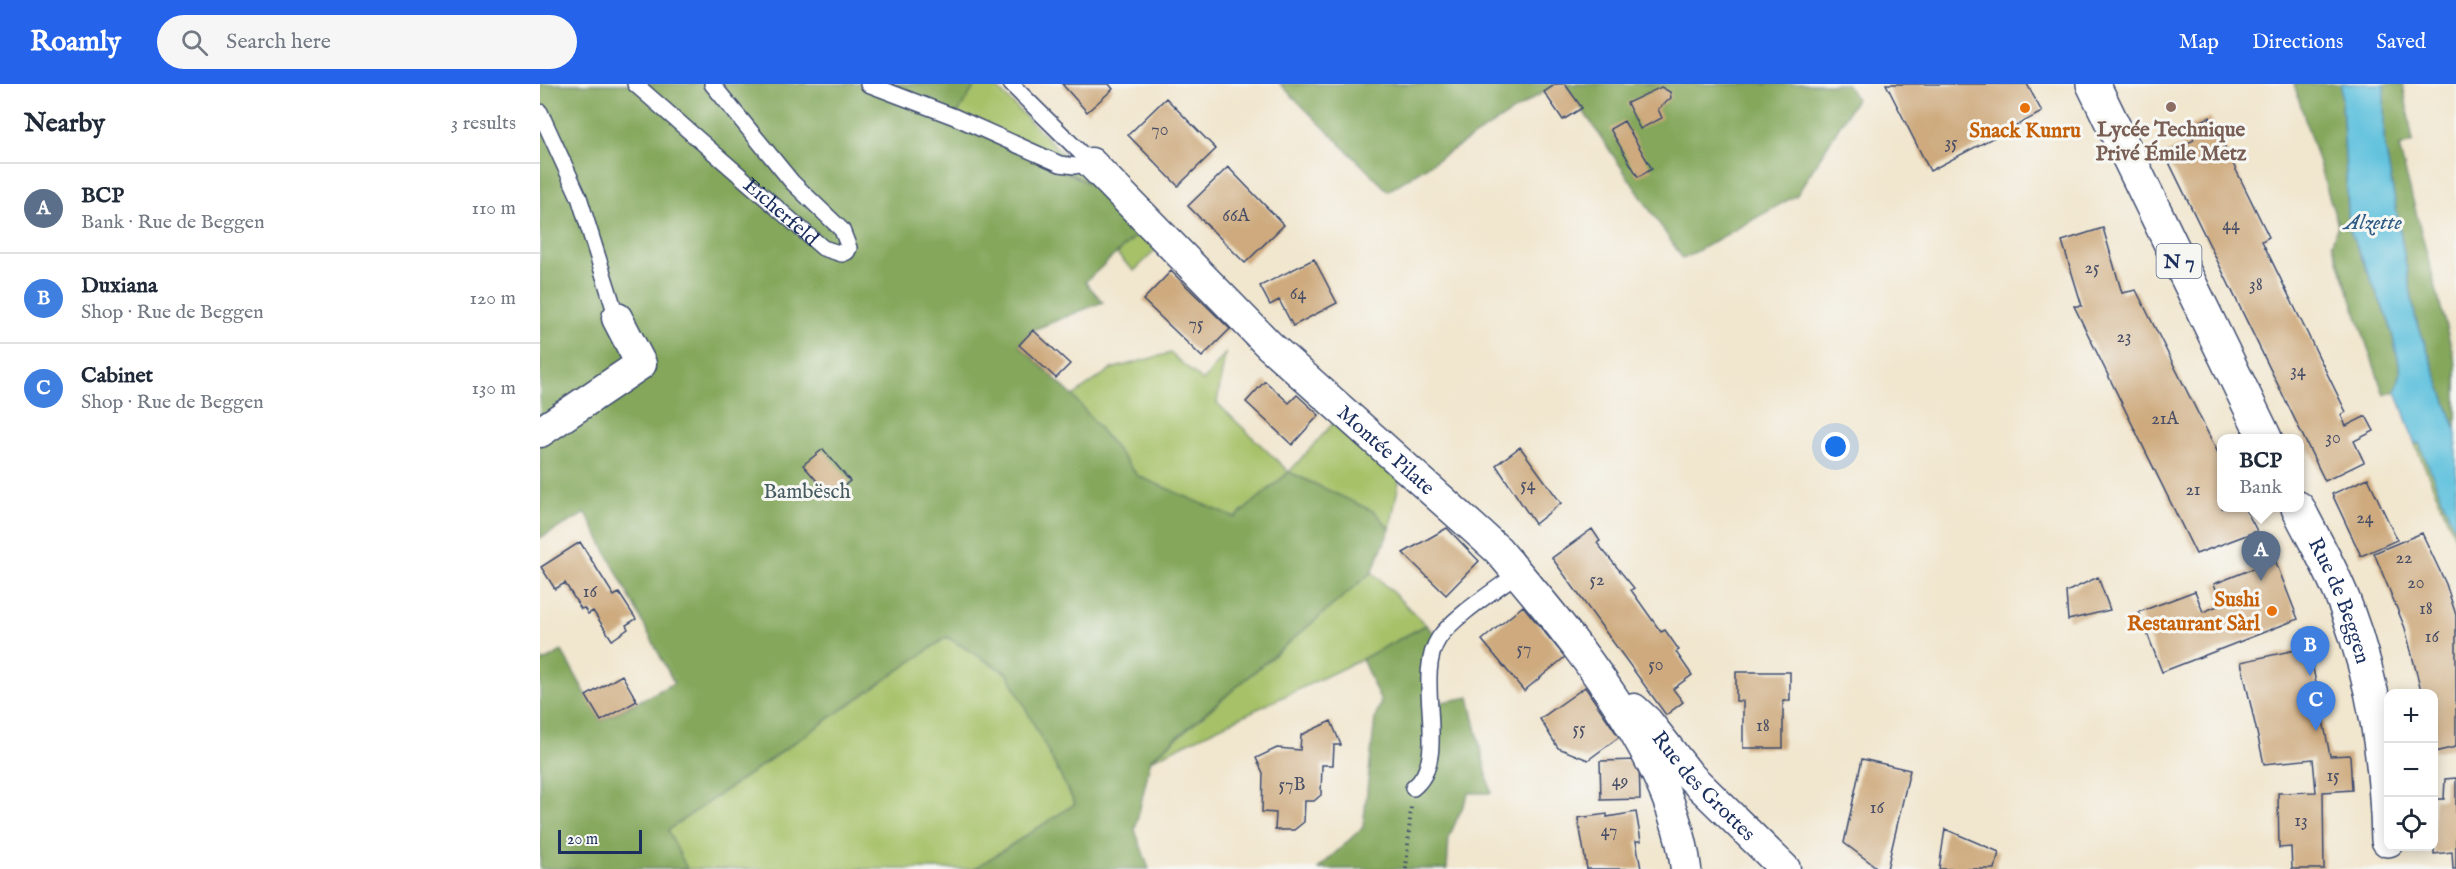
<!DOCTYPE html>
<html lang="en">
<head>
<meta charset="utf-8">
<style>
	:root { --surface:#fff; --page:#f6f6f7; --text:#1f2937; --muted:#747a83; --line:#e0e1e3; --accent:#2563eb }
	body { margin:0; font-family:"IM FELL English",serif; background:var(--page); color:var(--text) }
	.controls { position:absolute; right:18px; bottom:18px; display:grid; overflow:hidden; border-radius:12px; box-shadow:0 3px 15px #0003 }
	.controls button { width:54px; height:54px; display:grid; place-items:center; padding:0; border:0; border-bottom:2px solid var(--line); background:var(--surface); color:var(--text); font:30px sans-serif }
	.scale { position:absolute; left:18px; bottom:15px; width:84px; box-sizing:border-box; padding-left:6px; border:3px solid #1b2f5e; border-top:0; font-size:16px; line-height:21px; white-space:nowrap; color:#1b2f5e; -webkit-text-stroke:4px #f6f6f2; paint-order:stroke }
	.you { position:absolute; left:1296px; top:363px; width:21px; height:21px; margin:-15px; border:4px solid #fff; border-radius:50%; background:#1a73e8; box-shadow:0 0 0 9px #1a73e833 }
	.badge { display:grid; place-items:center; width:39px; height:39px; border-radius:50%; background:var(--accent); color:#fff; font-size:20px; font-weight:700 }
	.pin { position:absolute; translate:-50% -50px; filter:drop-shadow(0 2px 3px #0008) }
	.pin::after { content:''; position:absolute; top:32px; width:21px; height:18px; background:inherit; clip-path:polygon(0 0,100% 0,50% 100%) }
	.popup { position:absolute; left:1677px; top:350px; width:87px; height:78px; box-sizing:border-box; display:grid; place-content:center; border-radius:12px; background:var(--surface); filter:drop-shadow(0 2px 4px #0005); font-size:20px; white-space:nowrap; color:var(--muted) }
	.popup b { font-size:22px; color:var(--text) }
	.popup::after { content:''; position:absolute; left:50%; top:100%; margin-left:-12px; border:12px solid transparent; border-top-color:var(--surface) }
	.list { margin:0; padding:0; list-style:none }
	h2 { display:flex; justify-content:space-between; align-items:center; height:78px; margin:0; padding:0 24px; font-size:26px }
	h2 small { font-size:20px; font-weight:400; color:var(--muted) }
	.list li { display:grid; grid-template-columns:39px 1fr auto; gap:18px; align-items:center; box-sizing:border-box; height:90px; padding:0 24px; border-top:2px solid var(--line) }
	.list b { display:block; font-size:22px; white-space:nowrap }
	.list p { margin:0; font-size:20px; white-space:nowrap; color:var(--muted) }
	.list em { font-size:20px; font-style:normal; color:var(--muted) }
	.icon { flex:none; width:33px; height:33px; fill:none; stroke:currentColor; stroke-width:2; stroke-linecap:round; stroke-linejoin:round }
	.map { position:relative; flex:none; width:1916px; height:785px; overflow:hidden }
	header { display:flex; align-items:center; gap:36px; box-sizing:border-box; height:84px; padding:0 30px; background:var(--accent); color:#fff }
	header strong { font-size:28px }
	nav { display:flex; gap:33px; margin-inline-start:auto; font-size:21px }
	.search { width:420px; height:54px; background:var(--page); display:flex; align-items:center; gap:15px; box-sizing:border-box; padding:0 21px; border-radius:33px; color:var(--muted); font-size:22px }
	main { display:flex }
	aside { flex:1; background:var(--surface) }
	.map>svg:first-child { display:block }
</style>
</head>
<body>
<header>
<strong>Roamly</strong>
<div class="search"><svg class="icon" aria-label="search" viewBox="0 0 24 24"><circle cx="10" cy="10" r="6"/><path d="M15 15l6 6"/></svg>Search here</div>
<nav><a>Map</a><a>Directions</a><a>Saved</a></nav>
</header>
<main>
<aside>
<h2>Nearby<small>3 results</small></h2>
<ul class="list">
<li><span class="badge" style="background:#5c6f8a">A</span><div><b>BCP</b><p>Bank · Rue de Beggen</p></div><em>110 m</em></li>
<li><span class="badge" style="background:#3f7fe0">B</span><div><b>Duxiana</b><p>Shop · Rue de Beggen</p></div><em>120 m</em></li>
<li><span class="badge" style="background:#3f7fe0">C</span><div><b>Cabinet</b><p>Shop · Rue de Beggen</p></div><em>130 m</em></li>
</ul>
</aside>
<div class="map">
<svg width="1916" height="785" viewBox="0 0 1916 785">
	<rect width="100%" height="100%" fill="#f6f6f2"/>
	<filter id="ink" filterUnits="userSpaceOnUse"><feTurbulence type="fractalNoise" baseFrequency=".0167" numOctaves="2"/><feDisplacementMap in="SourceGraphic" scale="12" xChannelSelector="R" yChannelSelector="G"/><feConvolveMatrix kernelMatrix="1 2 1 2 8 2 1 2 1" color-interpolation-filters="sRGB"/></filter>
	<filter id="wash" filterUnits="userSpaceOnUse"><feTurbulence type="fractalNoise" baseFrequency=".008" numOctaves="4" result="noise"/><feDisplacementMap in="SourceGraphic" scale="24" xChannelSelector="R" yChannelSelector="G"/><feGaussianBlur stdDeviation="1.35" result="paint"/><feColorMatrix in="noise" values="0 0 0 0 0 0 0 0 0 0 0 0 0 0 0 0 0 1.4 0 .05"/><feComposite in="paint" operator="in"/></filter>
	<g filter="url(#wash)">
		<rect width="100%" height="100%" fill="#f1e6ce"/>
		<path fill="#a6c167" stroke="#607862" stroke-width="1.5" d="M436 0H453L556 103 504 74 415 33Z
			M601 147 618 164 594 187 577 170Z
			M630 269 663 297 685 270 677 319 749 388 797 335 860 393 850 445 835 428 749 388 695 434 598 392 533 312 571 285Z
			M1879 358 1916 448V455L1875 360Z
			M832 488 886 541 822 575 611 676Z
			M407 553 468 590 535 720 434 785H147L127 747Z"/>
		<path fill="#84a75c" stroke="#506b5d" stroke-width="1.5" d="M0 0H436L416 32 556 103 601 147 545 198 563 218 493 246 479 261 533 312 598 392 695 434 749 388 835 428 850 445 832 488 611 675 595 746 609 785H434L535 720 468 590 407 553 128 746 147 785H0V575L2 578 22 567 61 637 134 599 46 429 0 454Z
			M740 0H1016L848 107Z
			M1025 0H1307L1316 15 1257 111 1143 175Z
			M1754 0H1801L1809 144 1850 240 1861 288 1856 307 1844 311 1792 159 1798 141Z
			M1844 0H1863L1873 58 1859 63 1916 281V346L1875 232 1844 56Z
			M886 541 899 554 891 620 929 613 951 709H929L909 753 907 785H778L823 743 835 634 841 618 822 575Z"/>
		<path fill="#5fc1dd" stroke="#3d789e" stroke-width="1.5" d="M1801 0H1844V56L1875 232 1916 346V448L1879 359 1875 360 1856 307 1861 288 1850 240 1809 144Z"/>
		<g id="blocks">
			<path fill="#ceaa7e" d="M522 0H569L573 5 547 28Z
				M1016 0H1025L1042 24 1023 36 1004 8Z
				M1346 0H1487L1502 28 1390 87Z
				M1121 3 1130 8 1131 14 1118 25 1122 34 1100 45 1087 19Z
				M626 14 676 65 638 102 588 51Z
				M1670 33 1729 153 1722 157 1806 328 1801 331 1806 342 1826 332 1834 347 1814 357 1824 378 1785 397 1625 70 1654 56 1648 43Z
				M1084 37 1112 85 1098 93 1070 45Z
				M688 83 744 141 705 179 648 122Z
				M1563 144 1582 209 1596 206 1682 377V424H1705L1717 447 1656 470 1534 222H1542L1522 157Z
				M774 175 797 219 753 242 739 216 730 221 720 202Z
				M631 187 690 245 662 273 603 216Z
				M493 246 530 280 516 294 479 261Z
				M725 297 749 319 757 311 779 331 752 361 706 318Z
				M980 363 1021 419 995 440 956 381Z
				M283 365 310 397 291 413 263 381Z
				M1828 394 1857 456 1821 472 1792 410Z
				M907 444 939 477 906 511 863 469Z
				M1052 445 1060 457 1057 459 1094 504 1091 506 1121 548 1125 546 1139 566 1136 568 1152 591 1133 605 1143 618 1126 631 1012 474Z
				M1882 449 1906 500 1916 531V663L1894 668V610H1882L1865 544 1834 469Z
				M40 458 74 512 79 509 96 535 86 541 88 545 72 556 53 527 48 530 44 524 41 525 25 499 15 505 1 483Z
				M1735 476 1758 535 1622 588 1599 528 1655 507 1663 528 1682 520 1674 500Z
				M1558 493 1570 526 1528 536 1526 508Z
				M983 522 1025 573 984 607 942 556Z
				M1769 563 1790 672 1810 671 1812 706 1783 708 1784 785H1752L1751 763 1739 764 1738 709 1776 708 1773 675 1724 680 1701 578Z
				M1196 588H1250V617H1243V664H1203V617H1196Z
				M82 591 97 617 61 637 46 612Z
				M1045 603 1079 653 1048 676 1018 664 1000 635Z
				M791 637 801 661H794L793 681H782L781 711 774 717H765L764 738 754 746H735L736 729 722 728 723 689 716 674 737 664 760 666 761 651Z
				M1322 675 1370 686 1347 785H1339L1304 759Z
				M1099 676 1100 715 1061 716 1060 677Z
				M1916 694V785H1913L1912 768 1894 770V715H1904L1905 695Z
				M1096 728 1101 757H1096L1101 785H1047L1038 734 1067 730V733Z
				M1405 745 1459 768 1455 785H1399Z"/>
		</g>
	</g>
	<g filter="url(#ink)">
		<use href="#blocks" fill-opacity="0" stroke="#3b4a6f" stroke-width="1.5"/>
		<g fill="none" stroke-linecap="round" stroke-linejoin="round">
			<defs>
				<g id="lane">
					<path id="s1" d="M95 0 283 164 302 170 307 168 309 164 302 146 252 98 172 0"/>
					<path d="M328 0 415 33 520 80 535 82 551 79"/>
					<path d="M471 0 551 79"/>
					<path d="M0 28 39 113 77 234"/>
					<path d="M873 704C912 674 872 594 899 554 913 533 957 505 978 489"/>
				</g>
				<g id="street">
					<path id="s2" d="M551 79 729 261 958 466C1030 550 1133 673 1146 785"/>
					<path d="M0 348 101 280 77 234"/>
					<path id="s3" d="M1094 625 1107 637 1150 692 1245 785"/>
				</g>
				<g id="primary">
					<path d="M1553 0 1725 354"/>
					<path id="s4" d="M1758 424C1774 456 1794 489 1806 523 1835 601 1846 674 1848 756"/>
				</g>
			</defs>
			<use href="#lane" stroke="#3b4a6f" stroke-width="18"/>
			<use href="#street" stroke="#3b4a6f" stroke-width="33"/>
			<use href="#primary" stroke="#3b4a6f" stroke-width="36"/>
			<path stroke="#3b4a6f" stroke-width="4" stroke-dasharray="1.5 4.5" stroke-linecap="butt" d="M866 785 871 723"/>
			<use href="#lane" stroke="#fff" stroke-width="15"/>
			<use href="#street" stroke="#fff" stroke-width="30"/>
			<use href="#primary" stroke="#fff" stroke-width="33"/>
		</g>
	</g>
	<circle fill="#8d6e63" stroke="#f6f6f2" stroke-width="2" cx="1631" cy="23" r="6"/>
	<g fill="#e8710a" stroke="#f6f6f2" stroke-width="2">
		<circle cx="1485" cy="24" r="6"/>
		<circle cx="1732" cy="527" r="6"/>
	</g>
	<g text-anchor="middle" stroke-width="6" stroke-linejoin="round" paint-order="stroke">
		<g font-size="18" fill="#484e66">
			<text x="620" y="51">70</text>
			<text x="1411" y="64">35</text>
			<text x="696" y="137">66A</text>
			<text x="1691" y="146">44</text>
			<text x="1552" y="189">25</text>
			<text x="1716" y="206">38</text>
			<text x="758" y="215">64</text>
			<text x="656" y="245">75</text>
			<text x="1584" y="258">23</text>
			<text x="1758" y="292">34</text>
			<text x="1625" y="340">21A</text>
			<text x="1793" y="359">30</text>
			<text x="988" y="406">54</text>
			<text x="1653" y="411">21</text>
			<text x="1825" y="439">24</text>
			<text x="1864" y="479">22</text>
			<text x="1057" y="501">52</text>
			<text x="1876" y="504">20</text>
			<text x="50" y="513">16</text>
			<text x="1886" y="530">18</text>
			<text x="1892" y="558">16</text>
			<text x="984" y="570">57</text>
			<text x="1116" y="586">50</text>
			<text x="1223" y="647">18</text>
			<text x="1039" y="650">55</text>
			<text x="1793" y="697">15</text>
			<text x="1080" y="702">49</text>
			<text x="752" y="706">57B</text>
			<text x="1337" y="729">16</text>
			<text x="1761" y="742">13</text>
			<text x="1069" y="752">47</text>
		</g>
		<rect fill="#f6f6f2" stroke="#5d6b8a" stroke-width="1.5" x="1616.5" y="160" width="45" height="34" rx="4.5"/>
		<g font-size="20" font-weight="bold" fill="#1b2f5e">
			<text x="1639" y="184">N 7</text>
		</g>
		<g font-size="21" font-weight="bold" fill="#785e54" stroke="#f6f6f2">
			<text x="1631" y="52">Lycée Technique<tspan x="1631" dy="24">Privé Émile Metz</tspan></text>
		</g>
		<g font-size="21" font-weight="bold" fill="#c56008" stroke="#f6f6f2">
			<text x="1485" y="53">Snack Kunru</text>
			<text x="1720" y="522" text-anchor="end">Sushi<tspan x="1720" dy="24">Restaurant Sàrl</tspan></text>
		</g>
		<g font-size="21" fill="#1b2f5e" stroke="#f6f6f2">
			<text dy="7" stroke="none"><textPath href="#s1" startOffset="194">Eicherfeld</textPath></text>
			<text dy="7" stroke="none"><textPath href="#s2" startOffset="412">Montée Pilate</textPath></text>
			<text dy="7" stroke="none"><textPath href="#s4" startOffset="102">Rue de Beggen</textPath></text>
			<text dy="7" stroke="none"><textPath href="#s3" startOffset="104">Rue des Grottes</textPath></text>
		</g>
		<g font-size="21" fill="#455b61" stroke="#f6f6f2">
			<text x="267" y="414">Bambësch</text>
		</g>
		<g font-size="22" font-style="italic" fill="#2f5b84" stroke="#f6f6f2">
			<text x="1833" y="145">Alzette</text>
		</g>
	</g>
</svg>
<div class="controls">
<button>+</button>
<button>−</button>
<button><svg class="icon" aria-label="locate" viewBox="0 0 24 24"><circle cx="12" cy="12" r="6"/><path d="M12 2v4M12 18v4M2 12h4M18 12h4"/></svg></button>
</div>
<div class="scale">20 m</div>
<div class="you"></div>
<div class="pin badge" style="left:1721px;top:497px;background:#5c6f8a">A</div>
<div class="popup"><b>BCP</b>Bank</div>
<div class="pin badge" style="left:1770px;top:592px;background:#3f7fe0">B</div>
<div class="pin badge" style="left:1776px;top:647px;background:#3f7fe0">C</div>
</div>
</main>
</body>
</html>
